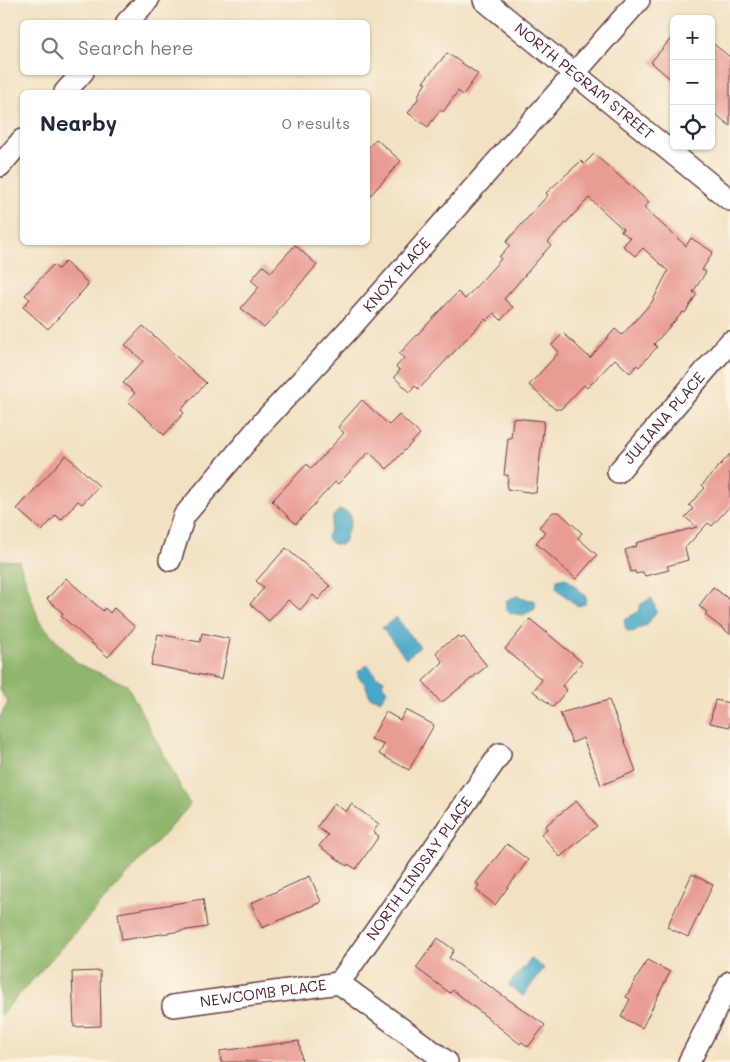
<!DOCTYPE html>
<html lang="en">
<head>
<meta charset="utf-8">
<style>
	:root { --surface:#fff; --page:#f2f2f3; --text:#1f2937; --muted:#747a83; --line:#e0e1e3 }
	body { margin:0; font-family:Mali,sans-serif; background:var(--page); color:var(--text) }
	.controls { position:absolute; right:15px; top:15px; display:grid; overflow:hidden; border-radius:8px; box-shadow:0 1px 4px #0004 }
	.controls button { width:45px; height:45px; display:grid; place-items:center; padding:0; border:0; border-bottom:1px solid var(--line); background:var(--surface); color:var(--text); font:25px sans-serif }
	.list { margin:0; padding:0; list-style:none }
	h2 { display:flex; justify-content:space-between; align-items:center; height:65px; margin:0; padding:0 20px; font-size:21px }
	h2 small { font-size:16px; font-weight:400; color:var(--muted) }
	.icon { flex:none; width:28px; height:28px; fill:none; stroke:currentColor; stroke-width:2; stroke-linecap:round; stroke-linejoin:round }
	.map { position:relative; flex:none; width:730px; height:1062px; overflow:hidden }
	.search { position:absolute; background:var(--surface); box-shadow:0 1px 4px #0004; left:20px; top:20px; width:350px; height:55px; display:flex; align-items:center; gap:12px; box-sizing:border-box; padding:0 18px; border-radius:8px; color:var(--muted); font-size:19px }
	.panel { position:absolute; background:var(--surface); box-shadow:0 1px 4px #0004; left:20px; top:90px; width:350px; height:155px; border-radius:8px }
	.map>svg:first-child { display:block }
</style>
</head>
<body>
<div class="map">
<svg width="730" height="1062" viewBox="0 0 730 1062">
	<rect width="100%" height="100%" fill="#fcf5e5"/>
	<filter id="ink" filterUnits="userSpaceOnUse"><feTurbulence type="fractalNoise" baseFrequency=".02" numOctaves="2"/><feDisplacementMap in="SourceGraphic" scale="10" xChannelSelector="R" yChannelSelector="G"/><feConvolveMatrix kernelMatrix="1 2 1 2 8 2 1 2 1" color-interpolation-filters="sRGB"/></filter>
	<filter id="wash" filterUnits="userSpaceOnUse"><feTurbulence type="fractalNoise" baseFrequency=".0096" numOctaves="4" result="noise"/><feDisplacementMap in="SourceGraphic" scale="20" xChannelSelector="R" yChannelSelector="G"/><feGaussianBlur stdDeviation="1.12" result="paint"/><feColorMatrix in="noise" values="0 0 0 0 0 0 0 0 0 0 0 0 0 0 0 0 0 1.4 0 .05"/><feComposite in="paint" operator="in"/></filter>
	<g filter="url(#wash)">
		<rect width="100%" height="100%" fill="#f2e1c3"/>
		<path fill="#8fb66c" stroke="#6c6a4c" d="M0 560 19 561 39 621 78 664 127 685 190 805 0 1016V717L8 703 0 690Z"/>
		<path fill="#48a8c7" stroke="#496479" d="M340 510C361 513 346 529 345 541L341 545C335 545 327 543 327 536 334 527 328 516 340 510Z
			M566 578 586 596 585 604 577 606 556 588 557 580Z
			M517 596 523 599 534 600 536 602 535 609 523 615 510 613C505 609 505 605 507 600Z
			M651 598 653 600 656 612 647 625 632 632 626 630 624 620 638 612 640 605Z
			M396 617 420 647 406 658 382 628Z
			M365 666H369L377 678 379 677 384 680 382 685 388 690 381 700 370 697 365 684 358 677V672Z
			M531 959 544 968 523 996 508 985Z"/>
		<g id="blocks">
			<path fill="#e99c94" d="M674 35V82L651 62Z
				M711 42 730 57V126L711 110Z
				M447 53 478 74 463 95 458 91 443 112 440 110 428 127 408 113 420 96 418 95 426 83 423 82Z
				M376 139 401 161 368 198V148Z
				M594 154 649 202 644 208 686 246 691 238 713 252 702 270 706 272 693 292 697 294 685 313 683 312 654 344 657 347 639 367 637 365 630 373 615 359 587 388 584 385 561 409H555L529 385 559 352 552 345 563 333 590 358 615 329 622 335 652 302 668 271 643 248 635 256 623 246 630 238 621 231 623 229 589 198 548 242 551 245 504 299 513 307 501 320 494 313 487 321 485 319 419 389 415 386 410 392 394 377 400 370 396 367 404 358 399 354 458 292 465 299 501 259 499 257 510 245 506 242 548 195 546 193 581 161 584 164Z
				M295 245 317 265 276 311 278 313 264 328 241 308 259 287 251 280 263 266 271 272Z
				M65 262 89 284 48 329 23 307 30 299 25 295 53 265 58 269Z
				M143 326 206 383 181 410 184 413 164 435 128 401 135 393 123 383 143 361 125 345Z
				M362 400 389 425 399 415 420 434 387 469 369 452 338 484 335 482 296 524 272 501 307 464 311 469 344 433 338 427Z
				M513 418 544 421 536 493 507 489 508 475H504L508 438H511Z
				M730 454V506L712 526 708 523 685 548 688 560 667 566 669 570 645 576 643 572 636 574 635 571 631 572 625 550 637 546 636 543 697 527 685 517 693 509 689 505 705 488 702 485Z
				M66 455 99 486 82 504 78 501 61 520 56 515 42 531 17 509Z
				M553 512H559L582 533 578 538 597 555 576 579 536 543 545 532 539 527Z
				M286 548 330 586 318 600 313 595 300 610 288 600 269 621 250 604 264 588 256 581Z
				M66 578 103 611 105 608 110 613 114 608 135 627 108 657 61 616 63 613 47 599Z
				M713 587 730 600V634L705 615 707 612 699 606Z
				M530 619 582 662 562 686 567 690 553 707 533 691 542 680 505 649Z
				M202 633 230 639 222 679 151 665 158 634 200 642Z
				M459 636 461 639 464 637 487 666 441 703 423 681 443 662 436 653 441 647Z
				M609 700 636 771 601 785 583 738 572 743 560 713Z
				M715 700 730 703V727L710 723Z
				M406 710 434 725 409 770 379 754 384 745 371 739 386 712 400 720Z
				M576 801 597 826 560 857 541 834 547 829 545 826Z
				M334 803 346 812 351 804 379 824 373 832 379 836 356 869 348 864 347 866 319 846 328 835 317 827Z
				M507 844 528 860 495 905 476 890 479 885 476 883Z
				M692 874 713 885 688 937 667 927Z
				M310 876 321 902 262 928 251 903Z
				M203 899 207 927 122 940 118 913Z
				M438 938 454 950 449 958 545 1025 528 1047 522 1042 520 1044 453 990 450 993 416 968Z
				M647 960 670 972 642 1028 621 1017 630 999 626 997Z
				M100 971 101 1026 74 1027 72 972Z
				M299 1041 302 1062H221L220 1051Z"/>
		</g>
	</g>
	<g filter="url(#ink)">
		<use href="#blocks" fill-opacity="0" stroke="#633c42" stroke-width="1"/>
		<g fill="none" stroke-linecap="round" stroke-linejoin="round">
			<defs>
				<g id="minor">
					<path id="s1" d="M484 0 730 200"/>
					<path d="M127 22 148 0"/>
					<path d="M65 92 83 72"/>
					<path d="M0 166 22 140"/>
					<path id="s2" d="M618 472 730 342"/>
					<path id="s3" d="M170 560 184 516 263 422 352 326 639 0"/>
					<path id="s4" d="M339 983 500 754"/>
					<path id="s5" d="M173 1006 339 983 447 1062"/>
					<path d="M689 1062 730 982"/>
				</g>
			</defs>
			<use href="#minor" stroke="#633c42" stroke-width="24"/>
			<use href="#minor" stroke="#fff" stroke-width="21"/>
		</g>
	</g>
	<g text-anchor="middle" stroke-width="5" stroke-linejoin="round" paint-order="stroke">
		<g font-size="15" fill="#4a1f2b" stroke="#fcf5e5">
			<text dy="5" stroke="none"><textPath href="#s1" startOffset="129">NORTH PEGRAM STREET</textPath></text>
			<text dy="5" stroke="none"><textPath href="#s3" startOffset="368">KNOX PLACE</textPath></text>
			<text dy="5" stroke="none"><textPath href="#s2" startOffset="71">JULIANA PLACE</textPath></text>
			<text dy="5" stroke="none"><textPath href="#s4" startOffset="140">NORTH LINDSAY PLACE</textPath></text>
			<text dy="5" stroke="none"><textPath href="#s5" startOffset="91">NEWCOMB PLACE</textPath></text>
		</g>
	</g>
</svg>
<div class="controls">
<button>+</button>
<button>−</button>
<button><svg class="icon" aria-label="locate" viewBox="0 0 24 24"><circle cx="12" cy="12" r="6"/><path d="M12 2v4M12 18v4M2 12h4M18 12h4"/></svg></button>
</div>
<div class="search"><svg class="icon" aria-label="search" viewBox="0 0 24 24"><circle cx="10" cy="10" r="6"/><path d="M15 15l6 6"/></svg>Search here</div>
<section class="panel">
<h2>Nearby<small>0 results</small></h2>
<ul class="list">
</ul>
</section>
</div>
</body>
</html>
